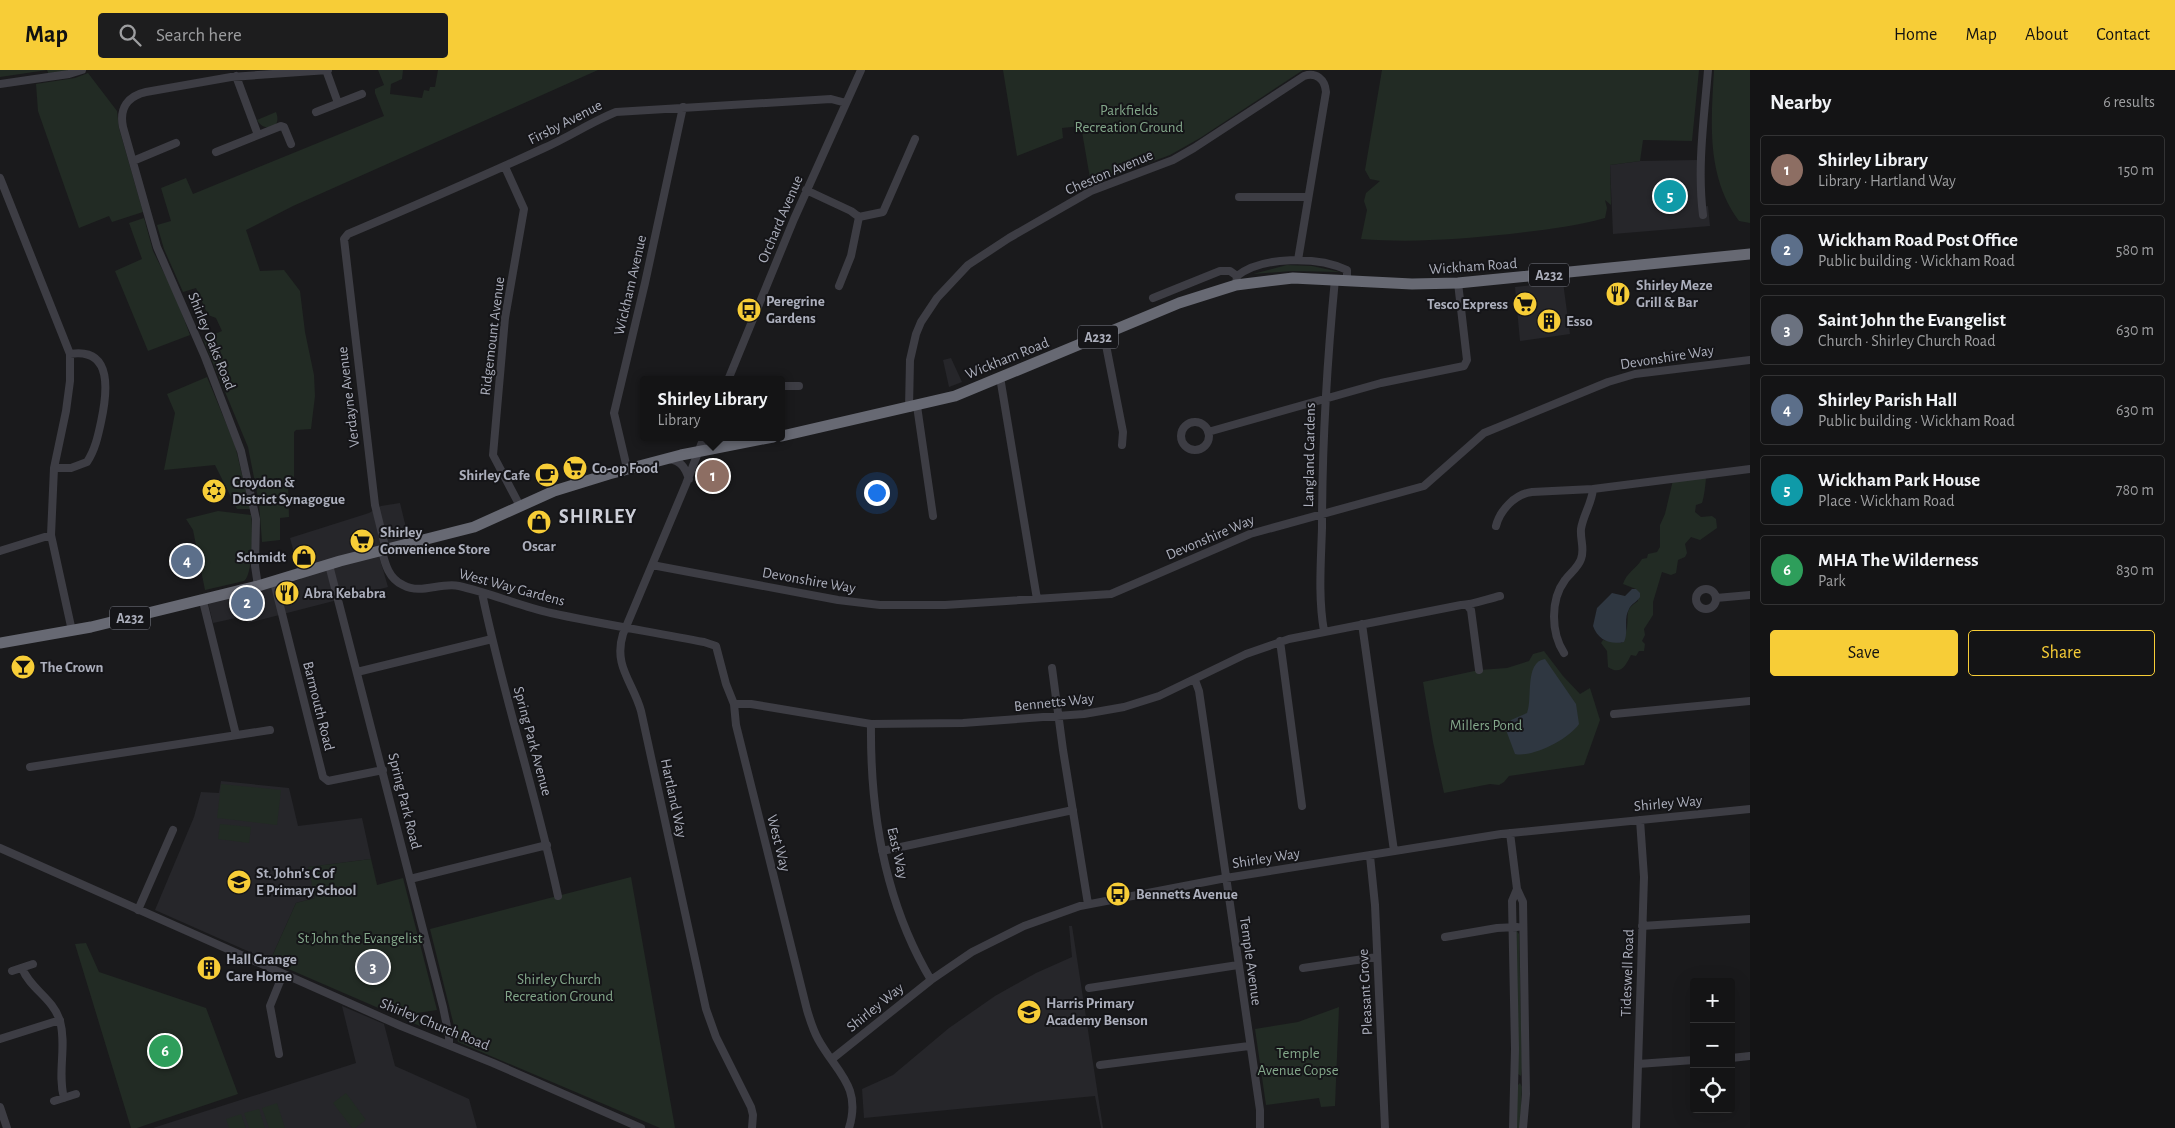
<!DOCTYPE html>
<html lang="en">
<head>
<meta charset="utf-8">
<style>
	:root { --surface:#141415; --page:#1d1d1e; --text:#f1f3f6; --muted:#9d9ea0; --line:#333334; --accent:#f7cd37 }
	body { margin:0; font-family:"Alegreya Sans",sans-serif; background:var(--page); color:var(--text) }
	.controls { position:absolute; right:15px; bottom:15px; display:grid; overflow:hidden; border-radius:5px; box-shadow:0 5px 20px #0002 }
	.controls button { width:45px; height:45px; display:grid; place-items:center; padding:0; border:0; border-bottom:1px solid var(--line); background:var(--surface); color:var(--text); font:25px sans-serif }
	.you { position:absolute; left:876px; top:422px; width:18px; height:18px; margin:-12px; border:4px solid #fff; border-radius:50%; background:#1a73e8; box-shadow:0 0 0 8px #1a73e833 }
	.badge { display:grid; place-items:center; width:32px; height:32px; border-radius:50%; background:var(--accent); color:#fff; font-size:16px; font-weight:700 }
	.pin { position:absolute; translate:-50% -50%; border:2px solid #fff; box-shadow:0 1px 5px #0006 }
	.popup { position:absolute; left:640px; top:306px; width:145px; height:65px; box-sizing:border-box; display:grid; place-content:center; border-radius:5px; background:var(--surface); filter:drop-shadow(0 1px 4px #0005); font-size:16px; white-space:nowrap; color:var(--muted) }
	.popup b { font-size:19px; color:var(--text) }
	.popup::after { content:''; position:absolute; left:50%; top:100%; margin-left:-10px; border:10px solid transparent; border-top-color:var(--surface) }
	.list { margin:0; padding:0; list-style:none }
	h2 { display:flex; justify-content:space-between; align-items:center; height:65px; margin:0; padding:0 20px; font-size:21px }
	h2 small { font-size:16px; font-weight:400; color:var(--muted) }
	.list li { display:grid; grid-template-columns:32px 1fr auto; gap:15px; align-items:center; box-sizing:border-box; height:70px; margin:0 10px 10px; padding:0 10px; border:1px solid var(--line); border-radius:5px }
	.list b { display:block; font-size:19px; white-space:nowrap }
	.list p { margin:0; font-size:16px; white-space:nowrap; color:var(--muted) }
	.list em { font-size:16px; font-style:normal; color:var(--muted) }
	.actions { display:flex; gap:10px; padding:15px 20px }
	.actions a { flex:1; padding:11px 0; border:1px solid var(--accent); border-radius:5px; text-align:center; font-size:18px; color:var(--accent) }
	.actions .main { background:var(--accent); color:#111 }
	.icon { flex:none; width:28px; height:28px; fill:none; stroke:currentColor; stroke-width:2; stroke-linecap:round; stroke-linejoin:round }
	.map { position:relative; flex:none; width:1750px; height:1058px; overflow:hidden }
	header { display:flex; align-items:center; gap:30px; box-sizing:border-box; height:70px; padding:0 25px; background:var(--accent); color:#111 }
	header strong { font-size:24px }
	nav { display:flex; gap:28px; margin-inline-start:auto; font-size:18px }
	.search { width:350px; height:45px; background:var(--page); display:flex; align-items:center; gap:12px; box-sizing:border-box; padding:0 18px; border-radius:5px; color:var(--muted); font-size:19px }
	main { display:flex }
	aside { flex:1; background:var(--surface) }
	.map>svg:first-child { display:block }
</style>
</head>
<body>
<header>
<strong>Map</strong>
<div class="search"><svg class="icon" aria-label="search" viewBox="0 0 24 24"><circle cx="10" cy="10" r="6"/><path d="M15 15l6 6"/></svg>Search here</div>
<nav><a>Home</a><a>Map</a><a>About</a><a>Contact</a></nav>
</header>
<main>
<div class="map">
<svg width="1750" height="1058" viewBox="0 0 1750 1058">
	<rect width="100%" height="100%" fill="#1a1a1c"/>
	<path fill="#26262a" d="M1697 90 1699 137 1708 136 1710 156 1613 164 1610 95 1640 91Z
		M1563 212 1570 264 1520 271 1515 217Z
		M951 288 962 312 949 317 943 290Z
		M400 433 411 478 379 486 388 517 248 553 245 546 213 553 208 533 301 509 290 468 369 443 381 436Z
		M221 711 289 718 298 756 362 748 371 789 309 797 315 828 296 833 270 891 155 840 194 747 201 722 219 723Z
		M1069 856H1072L1103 1058H1101L1095 1026 864 1048 862 1019 893 1005 949 958 995 926 1036 903 1072 887Z
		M342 936 384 954 395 996 469 1029 477 1058H153L356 993Z"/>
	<path fill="#222b24" d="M0 0H75L49 5 47 0 0 7Z
		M378 0H403L402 9 391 14 390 24 422 28 424 20 429 21 430 17H435L438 0H598L293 136 246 160 260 201 284 200 300 221 305 262 314 305 315 326 311 359 296 360 294 362V406L288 415 289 447 280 448V470L262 472 259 433 248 377 203 269 222 261 216 248 208 245 196 218 183 222 164 179 157 155 171 151 161 118 186 108 193 124 384 46 375 23V19L384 15Z
		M1003 0H1303L1200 68 1170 85 1091 114 1081 56 1062 58 1063 68 1017 86Z
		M1382 0H1699L1692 71 1643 70 1640 91 1610 95 1611 135 1605 130 1607 138 1605 148C1573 157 1543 160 1510 164 1460 169 1412 173 1361 169L1367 140 1364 131 1366 123 1380 111 1370 109 1365 100Z
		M1714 0H1750V153L1739 151C1706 106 1711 53 1714 0Z
		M88 3 117 41 119 58 143 142 112 152 109 146 79 158 38 41 36 14 75 8Z
		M276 42C283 60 263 62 257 50Z
		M144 148 153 181 175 225 190 265 148 281 115 201 142 189 129 153Z
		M1287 195 1312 196 1340 202 1292 201 1253 204Z
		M207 307 235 375 250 439H237L215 395 164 400 175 343 167 324Z
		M1706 406C1706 412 1704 428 1702 433L1696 435 1695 442 1701 447 1712 446 1716 449 1717 458 1700 470 1691 467 1685 474 1687 483 1685 487 1678 490 1676 503 1671 505 1662 502 1653 532V545L1644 559 1645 565 1642 571 1645 574 1644 581H1639L1636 586 1631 585C1626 595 1621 606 1608 597L1607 581 1601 573 1603 570 1622 573C1623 568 1626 563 1627 558 1629 544 1624 540 1638 531L1636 519 1623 514C1626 503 1637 498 1642 489L1647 488 1648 484 1657 482 1660 477V455L1665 444 1673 410Z
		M218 441 251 445C253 457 253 506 244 511L205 520 193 460 186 449Z
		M1544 581 1563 606 1580 624 1590 618 1600 650 1584 695 1509 706 1504 712 1499 715 1490 714 1444 723 1433 672 1423 612 1479 600 1507 598 1529 591 1533 584Z
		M221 714 281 720 277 755 217 748Z
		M220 754 251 757 249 773 218 769Z
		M371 789 377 815 403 808 437 940 417 943 420 956 270 891 296 833 315 828 308 797Z
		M631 807 675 1058H660L458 972 430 859Z
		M1516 860 1519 864 1522 998 1521 1006 1518 1004Z
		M86 873 99 902 206 938 238 1024 137 1058H131L75 874Z
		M1339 937 1335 1036 1321 1037 1319 1028 1266 1035 1255 959 1298 952Z
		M1520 1013 1522 1017 1520 1058H1515L1517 1016Z
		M346 1023 366 1050 355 1058H352L333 1033Z
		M277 1033 285 1058H269L262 1038Z
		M259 1039 265 1058H249L244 1043Z
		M241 1044 246 1058H229L226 1049Z"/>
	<path fill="#2f3741" d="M1632 519H1636L1640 523V527C1637 532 1631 534 1629 539 1623 550 1629 561 1624 572 1610 575 1598 570 1593 556L1597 538 1612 523 1625 526Z
		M1545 589 1576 634 1579 654C1569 669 1532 688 1515 684L1506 660 1511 650 1527 643C1533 629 1524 592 1545 589Z"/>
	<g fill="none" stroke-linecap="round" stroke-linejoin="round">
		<path stroke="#3d3d44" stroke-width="8" d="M326 0 338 33
			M236 6 258 65
			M0 14 69 4 82 0
			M316 42 362 24
			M216 82 281 56 284 57 291 74
			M133 91 176 73
			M505 97 524 139 505 248 493 385 520 436
			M0 108 70 284V311L66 341 54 398 51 465 72 561
			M806 120 851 141 859 147
			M1239 127H1308
			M1703 145C1697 97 1704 49 1708 0
			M1236 215 1237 206C1262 186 1318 186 1347 200V210
			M839 216 851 186 859 147 883 142 915 69
			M1153 228 1220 201H1230L1237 206
			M1104 265 1123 362 1122 375
			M1000 307 1037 529
			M728 310 794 149 861 0
			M782 316H799
			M917 336 933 446
			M909 338 910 290 916 264 921 252 937 228 968 195 1009 168 1091 121 1173 90 1194 78 1304 6C1316 2 1325 9 1326 22L1298 190
			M1181 366a14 14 0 1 1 28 0a14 14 0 1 1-28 0Z
			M1208 362 1381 313 1464 296 1467 290 1458 213
			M704 367 686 414 623 564C613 596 633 612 641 641L706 939 716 967 751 1037 753 1045 752 1058
			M712 367 724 376
			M669 389C681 391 685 397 689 409
			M54 398H71L87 392C95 380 98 366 101 352 107 324 114 277 70 284
			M627 398 614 343 645 213 683 37
			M1496 456C1500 440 1515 424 1532 422L1593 419
			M386 480 375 435 344 169 348 164C414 136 479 108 544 78 569 67 591 52 616 42L831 29 846 33
			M0 481 51 465
			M382 481C385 494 389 509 403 515 421 525 440 512 459 516 490 523 520 536 551 543 601 554 653 562 704 572L716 576 726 614 734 634 736 655 807 940C810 950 813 960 818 969 836 1002 862 1016 849 1058
			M329 495 443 937 449 966V975
			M652 495 838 530 880 535H945L1111 524 1250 464 1424 416 1484 363 1608 312 1635 304 1750 290
			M274 512 323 707 328 711 383 700
			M258 516 255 496 256 449 241 381 205 287 157 177 123 57C119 38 128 26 146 22L231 7 328 0
			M1696 529a10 10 0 1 1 20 0a10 10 0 1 1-20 0Z
			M482 523C503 625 536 724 558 826
			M1716 528 1750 525
			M203 531 236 665
			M1468 536 1471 540 1479 600
			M1362 554 1394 781
			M1324 561C1318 528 1321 491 1322 458 1322 374 1327 292 1335 209
			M1280 571 1302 736
			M1564 583C1551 563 1550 530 1565 510 1570 503 1578 498 1581 489 1585 479 1580 470 1581 459 1583 445 1592 433 1593 419L1750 399
			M1052 598 1063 680 1088 834
			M357 602 492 569
			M1195 610 1199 621 1260 1040V1058
			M734 634H751L871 654 963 653 1084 644 1124 637 1159 626 1246 584 1289 569 1461 535C1472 535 1487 529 1500 526
			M1614 644 1750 631
			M871 654C870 743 885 833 931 910
			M30 697 270 660
			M1510 763 1517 819 1523 832 1526 1024 1523 1058
			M0 778 401 956 493 993 641 1058
			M882 781 1073 740
			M1370 786 1375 835 1385 1058
			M410 809 547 775
			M138 840 173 760
			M1642 856 1750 849
			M1445 867 1497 858 1517 857
			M22 898C30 919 53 928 60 951 67 976 57 1003 64 1028
			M1303 898 1377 887
			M12 901 33 894
			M1089 918 1238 895
			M0 969 60 950
			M279 984 270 936 283 904
			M1731 988 1750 986
			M832 989 931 910 972 882 1024 856 1080 836 1226 808 1501 764 1750 739
			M1638 994 1694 990
			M1100 995 1249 976
			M54 1031 76 1024
			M0 1037 7 1058
			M1513 1058 1515 979 1512 831 1517 819
			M1636 1058 1644 807 1640 750"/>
		<path stroke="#676973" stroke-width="11" d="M782 366 955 326 1179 233 1236 215 1293 208 1412 214 1458 213 1750 184
			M0 573 91 557 258 516 340 491 474 457 554 421 609 404 681 385 773 367"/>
	</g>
	<defs>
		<symbol id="restaurant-disc" viewBox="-11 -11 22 22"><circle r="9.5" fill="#f7cd37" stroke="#151518"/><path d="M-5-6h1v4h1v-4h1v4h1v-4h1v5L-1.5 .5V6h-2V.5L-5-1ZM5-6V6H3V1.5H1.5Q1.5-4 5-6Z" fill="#111"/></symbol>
		<symbol id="supermarket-disc" viewBox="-11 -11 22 22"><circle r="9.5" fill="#f7cd37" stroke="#151518"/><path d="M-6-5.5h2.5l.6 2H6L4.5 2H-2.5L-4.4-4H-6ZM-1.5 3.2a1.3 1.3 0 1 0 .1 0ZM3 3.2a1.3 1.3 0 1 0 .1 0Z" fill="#111"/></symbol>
		<symbol id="bus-disc" viewBox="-11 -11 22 22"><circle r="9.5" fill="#f7cd37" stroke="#151518"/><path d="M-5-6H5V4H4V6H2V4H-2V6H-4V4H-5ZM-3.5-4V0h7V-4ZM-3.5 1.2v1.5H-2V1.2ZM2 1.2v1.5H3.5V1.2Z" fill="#111"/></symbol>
		<symbol id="building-disc" viewBox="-11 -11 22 22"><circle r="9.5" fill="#f7cd37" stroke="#151518"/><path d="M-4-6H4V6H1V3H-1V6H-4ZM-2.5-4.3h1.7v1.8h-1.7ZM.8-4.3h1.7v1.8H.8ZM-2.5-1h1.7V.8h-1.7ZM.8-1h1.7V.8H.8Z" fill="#111"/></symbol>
		<symbol id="cafe-disc" viewBox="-11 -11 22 22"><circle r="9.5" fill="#f7cd37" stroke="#151518"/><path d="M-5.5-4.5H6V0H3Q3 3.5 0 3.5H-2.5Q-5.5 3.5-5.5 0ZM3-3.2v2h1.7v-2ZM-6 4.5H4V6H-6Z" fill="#111"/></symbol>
		<symbol id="synagogue-disc" viewBox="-11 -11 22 22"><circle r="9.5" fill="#f7cd37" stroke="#151518"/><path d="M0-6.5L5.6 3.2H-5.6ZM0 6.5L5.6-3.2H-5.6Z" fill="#111"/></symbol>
		<symbol id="shop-disc" viewBox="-11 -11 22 22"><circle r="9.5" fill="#f7cd37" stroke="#151518"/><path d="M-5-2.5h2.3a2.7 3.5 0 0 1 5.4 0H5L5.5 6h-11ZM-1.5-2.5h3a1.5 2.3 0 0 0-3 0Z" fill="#111"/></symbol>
		<symbol id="bar-disc" viewBox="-11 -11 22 22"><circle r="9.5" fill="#f7cd37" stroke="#151518"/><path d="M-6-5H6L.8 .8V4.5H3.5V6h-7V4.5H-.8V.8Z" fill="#111"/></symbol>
		<symbol id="school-disc" viewBox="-11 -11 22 22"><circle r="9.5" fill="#f7cd37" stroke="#151518"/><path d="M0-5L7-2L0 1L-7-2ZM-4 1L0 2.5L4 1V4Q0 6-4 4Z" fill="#111"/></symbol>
	</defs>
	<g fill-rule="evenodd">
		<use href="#restaurant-disc" x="1604" y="210" width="28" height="28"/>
		<use href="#supermarket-disc" x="1511" y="220" width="28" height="28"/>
		<use href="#bus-disc" x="735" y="226" width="28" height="28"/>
		<use href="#building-disc" x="1535" y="237" width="28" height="28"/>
		<use href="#supermarket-disc" x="561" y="384" width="28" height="28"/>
		<use href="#cafe-disc" x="533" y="391" width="28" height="28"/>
		<use href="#synagogue-disc" x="200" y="407" width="28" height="28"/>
		<use href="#shop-disc" x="525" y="438" width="28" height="28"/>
		<use href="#supermarket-disc" x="348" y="457" width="28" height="28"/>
		<use href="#shop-disc" x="290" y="473" width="28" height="28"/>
		<use href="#restaurant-disc" x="273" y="509" width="28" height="28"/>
		<use href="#bar-disc" x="9" y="583" width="28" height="28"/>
		<use href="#school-disc" x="225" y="798" width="28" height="28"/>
		<use href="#bus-disc" x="1104" y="810" width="28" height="28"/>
		<use href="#building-disc" x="195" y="884" width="28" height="28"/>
		<use href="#school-disc" x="1015" y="928" width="28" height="28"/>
	</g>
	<g text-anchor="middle" stroke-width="4" stroke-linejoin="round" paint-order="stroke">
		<g fill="#151518" stroke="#7f818b" stroke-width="1">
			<rect x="1529" y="193.5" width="40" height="23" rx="4"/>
			<rect x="1078" y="255.5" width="40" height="23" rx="4"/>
			<rect x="110" y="536.5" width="40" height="23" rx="4"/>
		</g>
		<g font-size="14" font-weight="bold" fill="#acafbc">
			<text x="1549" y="210">A232</text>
			<text x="1098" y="272">A232</text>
			<text x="130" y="553">A232</text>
		</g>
		<g font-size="15" fill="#83a78a" stroke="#151518">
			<text x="1129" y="45">Parkfields<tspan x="1129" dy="17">Recreation Ground</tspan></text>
			<text x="1486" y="660">Millers Pond</text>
			<text x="360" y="873">St John the Evangelist</text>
			<text x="559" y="914">Shirley Church<tspan x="559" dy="17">Recreation Ground</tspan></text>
			<text x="1298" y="988">Temple<tspan x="1298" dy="17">Avenue Copse</tspan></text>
		</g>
		<g font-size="15" fill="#acafbc" stroke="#151518">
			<text transform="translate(565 52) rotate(-27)" y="5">Firsby Avenue</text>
			<text transform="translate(1109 102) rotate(-23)" y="5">Cheston Avenue</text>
			<text transform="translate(780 149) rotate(-67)" y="5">Orchard Avenue</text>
			<text transform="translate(1473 196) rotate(-4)" y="5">Wickham Road</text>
			<text transform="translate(630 215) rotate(-77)" y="5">Wickham Avenue</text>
			<text transform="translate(492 266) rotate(-83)" y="5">Ridgemount Avenue</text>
			<text transform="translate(212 271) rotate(68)" y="5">Shirley Oaks Road</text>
			<text transform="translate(1667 287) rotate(-9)" y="5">Devonshire Way</text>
			<text transform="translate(1007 288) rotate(-22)" y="5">Wickham Road</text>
			<text transform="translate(348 327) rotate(-97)" y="5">Verdayne Avenue</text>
			<text transform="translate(1309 385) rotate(-89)" y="5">Langland Gardens</text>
			<text transform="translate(1210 467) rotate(-23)" y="5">Devonshire Way</text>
			<text transform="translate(809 510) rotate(10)" y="5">Devonshire Way</text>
			<text transform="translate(512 517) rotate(15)" y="5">West Way Gardens</text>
			<text transform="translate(1054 632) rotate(-6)" y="5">Bennetts Way</text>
			<text transform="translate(319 636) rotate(76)" y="5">Barmouth Road</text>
			<text transform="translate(533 671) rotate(75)" y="5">Spring Park Avenue</text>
			<text transform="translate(674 728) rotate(78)" y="5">Hartland Way</text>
			<text transform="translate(405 731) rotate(76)" y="5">Spring Park Road</text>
			<text transform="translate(1668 733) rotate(-5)" y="5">Shirley Way</text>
			<text transform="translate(779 773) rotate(76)" y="5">West Way</text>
			<text transform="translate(898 783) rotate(77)" y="5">East Way</text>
			<text transform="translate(1266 788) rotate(-9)" y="5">Shirley Way</text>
			<text transform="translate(1251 891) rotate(82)" y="5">Temple Avenue</text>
			<text transform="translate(1627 903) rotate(-88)" y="5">Tideswell Road</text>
			<text transform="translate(1365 922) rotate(-93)" y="5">Pleasant Grove</text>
			<text transform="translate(875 937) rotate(-39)" y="5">Shirley Way</text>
			<text transform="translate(435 954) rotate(22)" y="5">Shirley Church Road</text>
		</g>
		<g font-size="15" font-weight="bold" fill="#acafbc" stroke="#151518" text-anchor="start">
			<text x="1636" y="220">Shirley Meze<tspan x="1636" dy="17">Grill &amp; Bar</tspan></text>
			<text x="766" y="236">Peregrine<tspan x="766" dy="17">Gardens</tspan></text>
			<text x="1508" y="239" text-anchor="end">Tesco Express</text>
			<text x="1566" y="256">Esso</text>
			<text x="592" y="403">Co-op Food</text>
			<text x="530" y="410" text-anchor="end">Shirley Cafe</text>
			<text x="232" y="417">Croydon &amp;<tspan x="232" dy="17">District Synagogue</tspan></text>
			<text x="380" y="467">Shirley<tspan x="380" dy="17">Convenience Store</tspan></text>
			<text x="539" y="481" text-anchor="middle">Oscar</text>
			<text x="286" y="492" text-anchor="end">Schmidt</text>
			<text x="304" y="528">Abra Kebabra</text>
			<text x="40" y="602">The Crown</text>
			<text x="256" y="808">St. John's C of<tspan x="256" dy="17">E Primary School</tspan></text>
			<text x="1136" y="829">Bennetts Avenue</text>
			<text x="226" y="894">Hall Grange<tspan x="226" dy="17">Care Home</tspan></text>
			<text x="1046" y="938">Harris Primary<tspan x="1046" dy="17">Academy Benson</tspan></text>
		</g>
		<g font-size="20" font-weight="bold" letter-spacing="1" fill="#cdcfd8" stroke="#151518">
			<text x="598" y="453">SHIRLEY</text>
		</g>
	</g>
</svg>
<div class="controls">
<button>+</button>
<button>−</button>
<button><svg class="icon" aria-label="locate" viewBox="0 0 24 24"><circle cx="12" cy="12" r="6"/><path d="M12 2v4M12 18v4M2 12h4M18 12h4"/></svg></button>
</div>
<div class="you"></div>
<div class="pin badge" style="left:713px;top:406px;background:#8d6e63">1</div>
<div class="popup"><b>Shirley Library</b>Library</div>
<div class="pin badge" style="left:247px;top:533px;background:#5c6f8a">2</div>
<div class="pin badge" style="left:373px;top:897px;background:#6b7280">3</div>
<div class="pin badge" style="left:187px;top:491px;background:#5c6f8a">4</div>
<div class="pin badge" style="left:1670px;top:126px;background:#0f9aa8">5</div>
<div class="pin badge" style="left:165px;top:981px;background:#2e9e5b">6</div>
</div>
<aside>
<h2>Nearby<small>6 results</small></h2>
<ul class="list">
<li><span class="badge" style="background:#8d6e63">1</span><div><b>Shirley Library</b><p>Library · Hartland Way</p></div><em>150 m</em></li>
<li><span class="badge" style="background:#5c6f8a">2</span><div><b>Wickham Road Post Office</b><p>Public building · Wickham Road</p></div><em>580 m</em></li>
<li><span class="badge" style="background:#6b7280">3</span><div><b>Saint John the Evangelist</b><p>Church · Shirley Church Road</p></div><em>630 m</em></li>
<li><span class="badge" style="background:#5c6f8a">4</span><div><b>Shirley Parish Hall</b><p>Public building · Wickham Road</p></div><em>630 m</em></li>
<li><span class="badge" style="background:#0f9aa8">5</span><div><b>Wickham Park House</b><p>Place · Wickham Road</p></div><em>780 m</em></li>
<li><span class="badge" style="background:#2e9e5b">6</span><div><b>MHA The Wilderness</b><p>Park</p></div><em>830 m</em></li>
</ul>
<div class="actions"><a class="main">Save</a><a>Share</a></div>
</aside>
</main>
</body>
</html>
